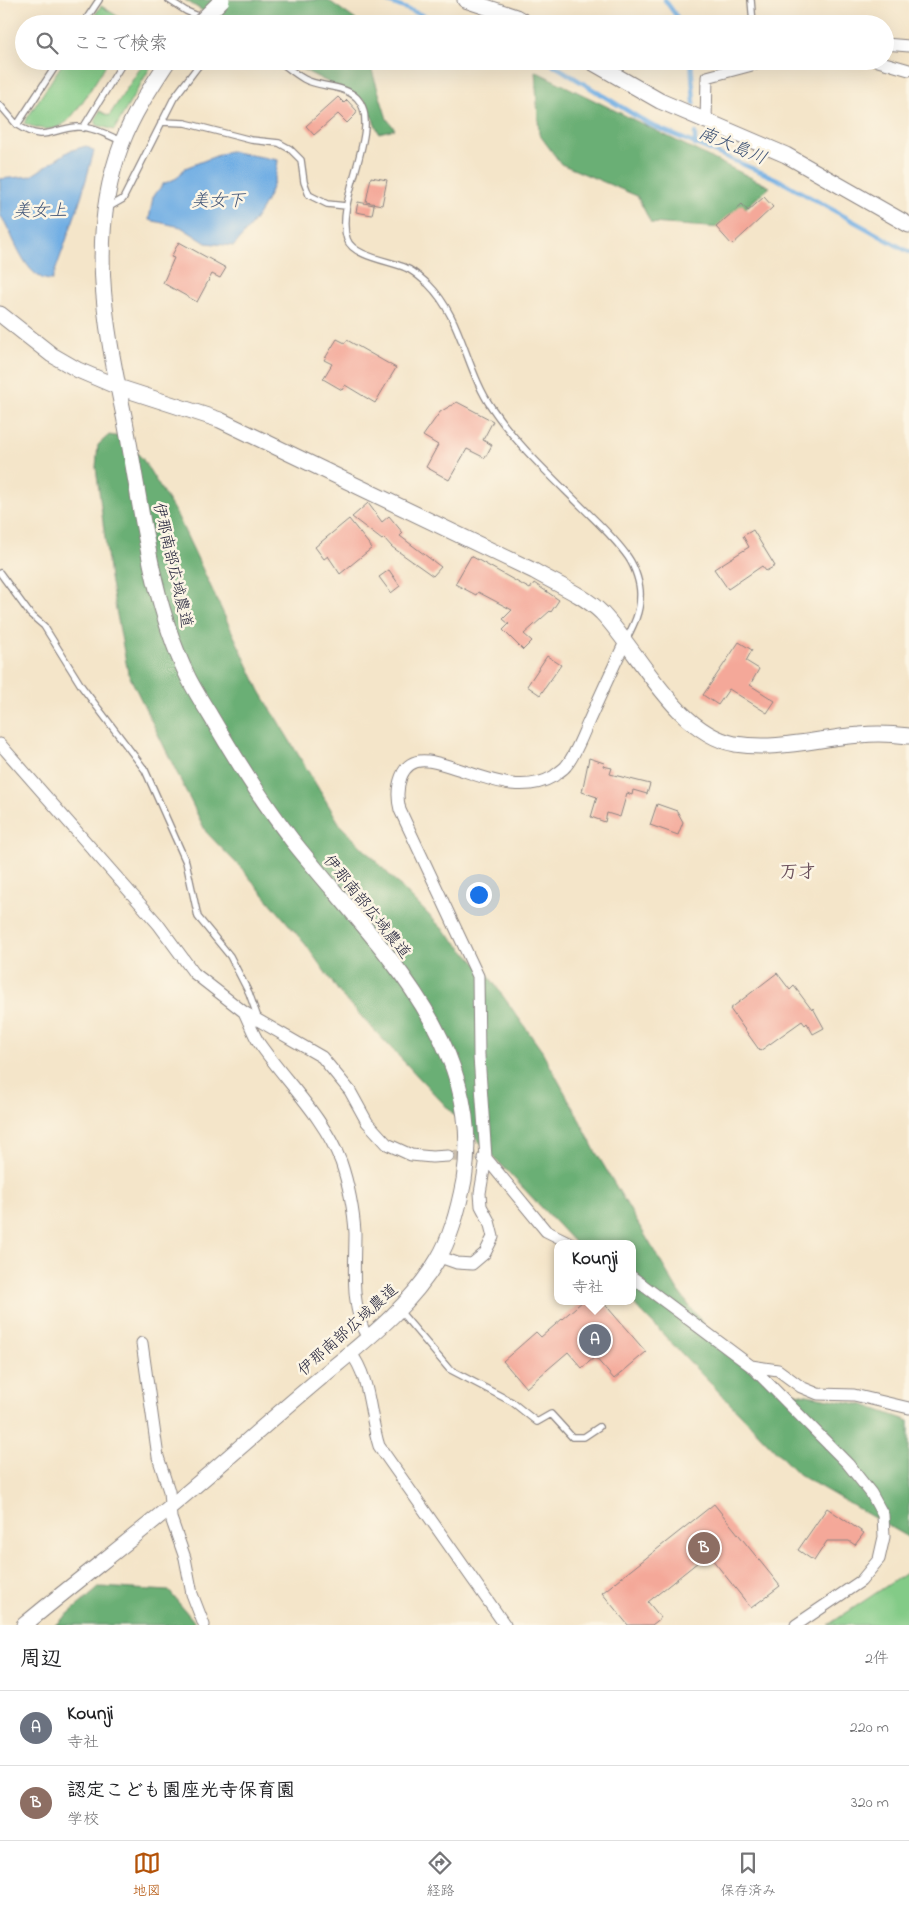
<!DOCTYPE html>
<html lang="ja">
<head>
<meta charset="utf-8">
<style>
	:root { --surface:#fff; --page:#f2f2f2; --text:#202124; --muted:#757577; --line:#e0e0e0; --accent:#b45309 }
	body { margin:0; font-family:"Indie Flower","Klee One",sans-serif; background:var(--page); color:var(--text) }
	.you { position:absolute; left:478px; top:894px; width:18px; height:18px; margin:-12px; border:4px solid #fff; border-radius:50%; background:#1a73e8; box-shadow:0 0 0 8px #1a73e833 }
	.badge { display:grid; place-items:center; width:32px; height:32px; border-radius:50%; background:var(--accent); color:#fff; font-size:16px; font-weight:700 }
	.pin { position:absolute; translate:-50% -50%; border:2px solid #fff; box-shadow:0 1px 5px #0006 }
	.popup { position:absolute; left:554px; top:1240px; width:82px; height:65px; box-sizing:border-box; display:grid; place-content:center; border-radius:10px; background:var(--surface); filter:drop-shadow(0 1px 4px #0005); font-size:16px; white-space:nowrap; color:var(--muted) }
	.popup b { font-size:19px; color:var(--text) }
	.popup::after { content:''; position:absolute; left:50%; top:100%; margin-left:-10px; border:10px solid transparent; border-top-color:var(--surface) }
	.list { margin:0; padding:0; list-style:none }
	h2 { display:flex; justify-content:space-between; align-items:center; height:65px; margin:0; padding:0 20px; font-size:21px }
	h2 small { font-size:16px; font-weight:400; color:var(--muted) }
	.list li { display:grid; grid-template-columns:32px 1fr auto; gap:15px; align-items:center; box-sizing:border-box; height:75px; padding:0 20px; border-top:1px solid var(--line) }
	.list b { display:block; font-size:19px; white-space:nowrap }
	.list p { margin:0; font-size:16px; white-space:nowrap; color:var(--muted) }
	.list em { font-size:16px; font-style:normal; color:var(--muted) }
	.icon { flex:none; width:28px; height:28px; fill:none; stroke:currentColor; stroke-width:2; stroke-linecap:round; stroke-linejoin:round }
	.map { position:relative; flex:none; width:909px; height:1625px; overflow:hidden }
	.search { position:absolute; background:var(--surface); box-shadow:0 5px 20px #0002; left:15px; right:15px; top:15px; height:55px; display:flex; align-items:center; gap:12px; box-sizing:border-box; padding:0 18px; border-radius:28px; color:var(--muted); font-size:19px }
	.sheet { height:215px; background:var(--surface) }
	nav { display:flex; justify-content:space-around; align-items:center; box-sizing:border-box; height:70px; border-top:1px solid var(--line); background:var(--surface); font-size:14px; color:var(--muted) }
	nav a { display:grid; justify-items:center; gap:2px }
	nav .on { color:var(--accent) }
	.map>svg:first-child { display:block }
</style>
</head>
<body>
<div class="map">
<svg width="909" height="1625" viewBox="0 0 909 1625">
	<rect width="100%" height="100%" fill="#fcf5e5"/>
	<filter id="ink" filterUnits="userSpaceOnUse"><feTurbulence type="fractalNoise" baseFrequency=".02" numOctaves="2"/><feDisplacementMap in="SourceGraphic" scale="10" xChannelSelector="R" yChannelSelector="G"/><feConvolveMatrix kernelMatrix="1 2 1 2 8 2 1 2 1" color-interpolation-filters="sRGB"/></filter>
	<filter id="wash" filterUnits="userSpaceOnUse"><feTurbulence type="fractalNoise" baseFrequency=".0096" numOctaves="4" result="noise"/><feDisplacementMap in="SourceGraphic" scale="20" xChannelSelector="R" yChannelSelector="G"/><feGaussianBlur stdDeviation="1.12" result="paint"/><feColorMatrix in="noise" values="0 0 0 0 0 0 0 0 0 0 0 0 0 0 0 0 0 1.4 0 .05"/><feComposite in="paint" operator="in"/></filter>
	<g filter="url(#wash)">
		<rect width="100%" height="100%" fill="#f4e5c9"/>
		<path fill="#83cb87" stroke="#527661" d="M101 6 130 24H89Z
			M64 61H108C101 73 74 118 65 123 52 133 37 129 24 123Z
			M145 61H154L114 130 97 125 95 120 100 111 109 116Z
			M909 1571V1625H828Z"/>
		<path fill="#6aaf74" stroke="#466858" d="M185 0H328L356 20 357 24H224Z
			M286 61H369L387 119 395 129 379 133 365 101Z
			M535 71 770 187 722 228 651 223 637 196 561 164 539 134Z
			M109 435 121 437 142 458 177 515 260 691 341 826 488 975 542 1051 576 1113 594 1149 678 1291 727 1355 790 1392 864 1405 909 1421V1538L798 1474 631 1301H632V1244H576L342 996 306 945 243 870 206 832 128 673 110 578 96 467 98 445Z
			M100 1587 169 1591 197 1625H55Z"/>
		<path fill="#72afe4" stroke="#4a6890" d="M86 146 94 151 80 201 52 280C24 281 13 231 0 215V179L31 176 69 151Z
			M229 151 278 160C275 195 256 220 234 246L206 243 181 227 149 220 153 197 163 184 177 178 185 168Z"/>
		<g fill="none" stroke-linecap="round" stroke-linejoin="round">
			<path stroke="#72afe4" stroke-width="4.5" d="M383 0 446 24
				M665 0 682 24
				M547 61 649 124 777 179 909 252
				M691 61 694 103
				M695 133V145"/>
		</g>
		<g id="blocks">
			<path fill="#f4a899" d="M338 97 344 103 347 100 357 111 356 114 347 123 338 114 314 135 306 126Z
				M371 177 387 180 382 205 366 202Z
				M764 197 773 207 732 245 716 227 742 204 748 211Z
				M358 202 374 205 372 215 356 212Z
				M179 242 226 268 220 278 212 274 197 302 163 283 174 258 171 257Z
				M337 339 345 343 347 340 396 368 375 403 345 385 342 390 323 379 332 364 324 360Z
				M457 402 493 421 483 440 492 445 485 458 467 449 449 480 426 467 438 445 423 436 440 412Z
				M368 503 382 522 389 516 403 533 400 536 441 567 433 576 392 547 384 538 382 540 352 517Z
				M349 519 372 548 340 574 328 556 324 559 315 547Z
				M753 530 775 566 766 571 762 566 728 589 714 569 749 547 743 536Z
				M471 556 530 589 534 583 559 600 551 612 550 611 524 634 532 641 523 650 503 630 509 624 503 619 512 610 478 592 476 595 455 584Z
				M389 570 400 586 391 593 379 577Z
				M739 642 752 650 746 661 759 669 750 685 775 701 767 713 729 689 718 705 703 695Z
				M547 656 561 665 540 695 527 686Z
				M589 758 604 763 603 766 612 768 610 774 650 784 647 794 633 790 632 795 627 793 620 817 607 813 605 822 591 817 597 797 582 792Z
				M657 804 677 811 683 822 678 835 650 825Z
				M777 973 790 990 794 986 812 1010 813 1008 824 1028 813 1034 807 1023 805 1025 802 1021 760 1051 730 1009Z
				M583 1301H602L646 1352 614 1379 595 1357 582 1368 568 1352 526 1388 503 1361 536 1332 541 1337Z
				M714 1504 780 1586 751 1608 708 1554 648 1602 661 1618 652 1625H628L602 1593Z
				M827 1508 864 1533 855 1545 849 1541H827L814 1561 798 1550Z"/>
		</g>
	</g>
	<g filter="url(#ink)">
		<use href="#blocks" fill-opacity="0" stroke="#8b8482" stroke-width="1"/>
		<g fill="none" stroke-linecap="round" stroke-linejoin="round">
			<path stroke="#cabead" stroke-width="11" stroke-dasharray="11 5.5" stroke-linecap="butt" d="M448 1156 479 1157"/>
			<defs>
				<path id="service" d="M169 0 186 11 217 24
					M751 0 753 24
					M83 24 99 0
					M279 61C287 67 295 74 304 79 320 88 343 84 357 98 384 126 334 201 347 239 353 257 391 261 406 268 414 271 422 279 428 284 462 317 466 371 492 408 517 445 551 476 582 507 598 523 615 538 628 557 635 567 641 585 640 597 640 613 633 626 626 640
					M0 105 17 125 59 61
					M161 122 185 123 251 140 279 143 290 149 301 160 304 182 309 195 327 204 346 206
					M17 125C45 143 50 129 77 127 91 126 108 135 121 141
					M83 128 124 61
					M109 207 123 199 174 98 202 61
					M0 573 30 614 44 626 82 687 145 770 186 862 198 917 230 956 249 993 258 1018
					M399 1310 449 1369 512 1402 537 1422 551 1414 572 1437H584L599 1427"/>
				<path id="minor" d="M885 44 909 46
					M878 61 909 70
					M706 122 707 77 767 61
					M0 744 158 924 194 973 244 1012 322 1057 350 1091 367 1122 387 1144 411 1155 432 1157 448 1156
					M244 1012C249 1022 253 1034 259 1043 286 1082 324 1117 341 1162 348 1182 354 1211 355 1233 355 1267 350 1306 367 1337
					M483 1158H486L546 1231 572 1244
					M440 1257 457 1263 472 1264 485 1253 493 1237 489 1221 481 1206 480 1193 486 1158 479 1056 478 976 400 810C395 790 399 757 428 761 468 767 514 800 554 776 557 773 563 770 566 766 575 755 581 739 587 725 599 698 612 670 625 642
					M632 1277 751 1366 848 1464 871 1493 883 1515 884 1537 879 1559 861 1581 796 1625
					M142 1343 158 1457 169 1491 171 1518 185 1558 192 1594 204 1625
					M350 1352C371 1378 369 1415 379 1446L505 1625
					M751 1366 778 1370 801 1387 818 1394 854 1395 909 1408"/>
				<path id="tertiary" d="M465 0 516 17 528 24
					M590 61 660 101 786 155 909 225
					M0 314 52 355 78 370 118 387 220 420 534 571C556 584 584 595 602 613 640 653 676 733 735 744 778 751 818 738 860 735 876 733 893 734 909 736
					M24 1625C72 1585 122 1547 170 1507 216 1469 260 1429 305 1391 351 1351 407 1313 438 1259 452 1236 459 1206 464 1180 487 1041 370 939 292 840 262 801 235 758 210 715 202 702 193 688 187 675 148 593 141 498 123 411 104 321 88 232 122 143 133 114 151 87 168 61"/>
			</defs>
			<use href="#service" stroke="#8b8482" stroke-width="8"/>
			<use href="#minor" stroke="#8b8482" stroke-width="13"/>
			<use href="#tertiary" stroke="#8b8482" stroke-width="17"/>
			<use href="#service" stroke="#fff" stroke-width="5.5"/>
			<use href="#minor" stroke="#fff" stroke-width="11"/>
			<use href="#tertiary" stroke="#fff" stroke-width="15"/>
			<defs>
				<path id="tertiary-bridge" d="M198 24 222 0"/>
			</defs>
			<use href="#tertiary-bridge" stroke="#8b8482" stroke-width="17" stroke-linecap="butt"/>
			<use href="#tertiary-bridge" stroke="#fff" stroke-width="15"/>
		</g>
	</g>
	<g text-anchor="middle" stroke-width="5" stroke-linejoin="round" paint-order="stroke">
		<g font-size="16" fill="#22223b" stroke="#fcf5e5">
			<text transform="translate(174 565) rotate(77)" y="6">伊那南部広域農道</text>
			<text transform="translate(368 906) rotate(51)" y="6">伊那南部広域農道</text>
			<text transform="translate(347 1329) rotate(-42)" y="6">伊那南部広域農道</text>
		</g>
		<g font-size="18" font-style="italic" fill="#3e5376" stroke="#fcf5e5">
			<text transform="translate(733 145) rotate(23)" y="6">南大島川</text>
			<text x="218" y="206">美女下</text>
			<text x="40" y="216">美女上</text>
		</g>
		<g font-size="18" font-weight="bold" fill="#6c515c" stroke="#fcf5e5">
			<text x="798" y="877">万才</text>
		</g>
	</g>
</svg>
<div class="you"></div>
<div class="pin badge" style="left:595px;top:1340px;background:#6b7280">A</div>
<div class="popup"><b>Kounji</b>寺社</div>
<div class="pin badge" style="left:704px;top:1548px;background:#8d6e63">B</div>
<div class="search"><svg class="icon" aria-label="search" viewBox="0 0 24 24"><circle cx="10" cy="10" r="6"/><path d="M15 15l6 6"/></svg>ここで検索</div>
</div>
<section class="sheet">
<h2>周辺<small>2件</small></h2>
<ul class="list">
<li><span class="badge" style="background:#6b7280">A</span><div><b>Kounji</b><p>寺社</p></div><em>220 m</em></li>
<li><span class="badge" style="background:#8d6e63">B</span><div><b>認定こども園座光寺保育園</b><p>学校</p></div><em>320 m</em></li>
</ul>
</section>
<nav>
<a class="on"><svg class="icon" aria-label="map" viewBox="0 0 24 24"><path d="M3 6l6-2 6 2 6-2v14l-6 2-6-2-6 2zM9 4v14M15 6v14"/></svg>地図</a>
<a><svg class="icon" aria-label="directions" viewBox="0 0 24 24"><path d="M12 3l9 9-9 9-9-9zM9 14v-3h6M13 9l2 2-2 2"/></svg>経路</a>
<a><svg class="icon" aria-label="saved" viewBox="0 0 24 24"><path d="M7 4h10v16l-5-4-5 4z"/></svg>保存済み</a>
</nav>
</body>
</html>
